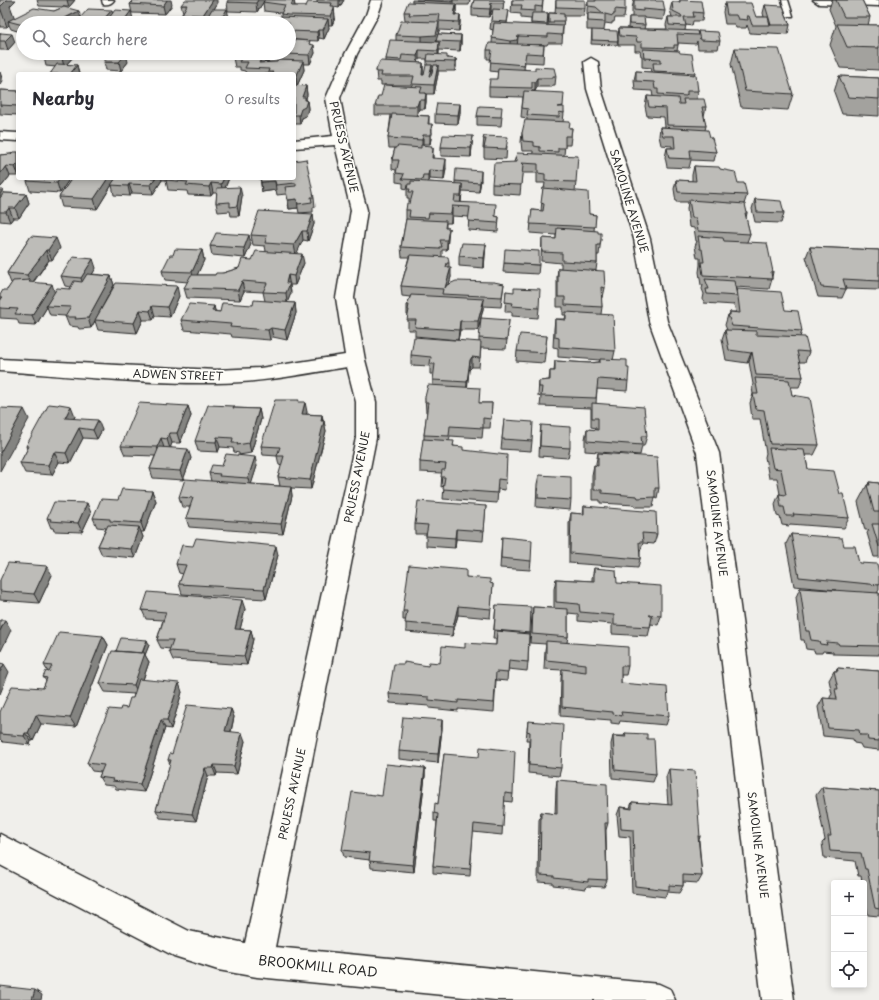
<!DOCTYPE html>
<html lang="en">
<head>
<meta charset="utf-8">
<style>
	:root { --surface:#fff; --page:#f7f7f7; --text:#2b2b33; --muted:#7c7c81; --line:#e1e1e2 }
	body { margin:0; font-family:"Playpen Sans",sans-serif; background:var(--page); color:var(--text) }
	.controls { position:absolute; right:12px; bottom:12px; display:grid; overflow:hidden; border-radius:4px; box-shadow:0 2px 6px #0003 }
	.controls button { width:36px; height:36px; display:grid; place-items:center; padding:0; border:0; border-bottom:1px solid var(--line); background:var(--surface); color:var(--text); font:20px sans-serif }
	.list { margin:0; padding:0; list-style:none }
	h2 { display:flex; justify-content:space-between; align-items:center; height:52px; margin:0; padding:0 16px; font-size:17px }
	h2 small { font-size:13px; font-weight:400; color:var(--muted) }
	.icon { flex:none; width:22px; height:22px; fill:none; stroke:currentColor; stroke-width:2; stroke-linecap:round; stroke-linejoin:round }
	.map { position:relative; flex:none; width:879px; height:1000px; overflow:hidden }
	.search { position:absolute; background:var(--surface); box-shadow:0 2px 6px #0003; left:16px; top:16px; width:280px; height:44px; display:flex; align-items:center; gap:10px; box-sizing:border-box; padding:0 14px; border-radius:22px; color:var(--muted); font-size:15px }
	.panel { position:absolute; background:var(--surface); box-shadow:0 2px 6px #0003; left:16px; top:72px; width:280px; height:108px; border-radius:4px }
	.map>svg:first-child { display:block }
</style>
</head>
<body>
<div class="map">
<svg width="879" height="1000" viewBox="0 0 879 1000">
	<rect width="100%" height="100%" fill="#f0efeb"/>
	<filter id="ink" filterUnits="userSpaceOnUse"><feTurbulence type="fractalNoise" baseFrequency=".025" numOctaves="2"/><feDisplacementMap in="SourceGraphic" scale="8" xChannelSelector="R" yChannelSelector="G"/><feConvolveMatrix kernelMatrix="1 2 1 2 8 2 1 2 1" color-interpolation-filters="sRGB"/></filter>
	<g filter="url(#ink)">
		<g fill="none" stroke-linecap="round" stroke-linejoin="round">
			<defs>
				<path id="service" d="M782 0H788L793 16H787Z"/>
				<path id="minor" d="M102 0H114C111 4 108 5 103 4Z
					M371 0H383L378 15 357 54 340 98 348 140 367 210 354 298 365 360 376 402V438L275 947 659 984 670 989 675 1000H495L257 977 218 970 174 956 0 865V834L189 931 245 943 356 438V402L347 367C304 374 259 383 215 383 143 384 71 376 0 371V359L216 370 260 368 345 355 336 298 351 210 335 145 294 148V140L333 136 326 98 345 54 366 15Z
					M813 0H879V6L819 4Z
					M591 58 598 62 601 89 650 239 667 321 719 453 794 1000H762L697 453 649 321 634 239 587 89 584 62Z
					M0 132 18 133V141L0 140Z"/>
			</defs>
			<use href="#service" stroke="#2b2b2b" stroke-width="3"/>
			<use href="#minor" stroke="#2b2b2b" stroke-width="3"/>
			<use href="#service" fill="#fdfcf7" fill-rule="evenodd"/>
			<use href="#minor" fill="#fdfcf7" fill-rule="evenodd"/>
		</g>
		<path fill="#a3a29e" stroke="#2b2b2b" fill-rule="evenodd" d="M0 0 10 6 14 18 54 11 64 7 39 6 37 0H75L69 7H64L81 18 112 13 133 19 130 23H23V33L11 29 9 25 7 27H0Z
			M294 0 295 6H306L317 3V0H344L339 8 334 7 335 18 332 25H328L329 28 324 39 319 38 318 41 296 40 311 45 315 53 310 64H303L304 70 297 86H306L307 95 306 98V100H307L308 109 306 116 302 118 300 124H294V74H246L245 71 240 70V67H235L233 58 263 55 265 62H266L265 53 296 40H289V23L281 17V13L264 11 263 2Z
			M412 0H453V1H452V4H453V0H470L469 5H456V15H460V23L459 31 439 30 438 34 461 35V44L460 51 439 50V55L447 58 456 59V67L455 71H438V74L434 94H426V102L425 109H419L417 115 429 116V124L432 133 430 144H423V145L432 148 433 158 446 168 444 180 429 179 428 182 455 184V181L481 180 479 192 462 191 461 202 496 216 499 217 498 232 468 230 469 217 452 216 451 223H446V228H449L448 238 447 250H442V257L449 263V267L451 277 449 284H504L501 307 483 306V309L478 330H460L458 340 415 336V330H408V315H407V305L410 297 402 296 401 286 409 257H402L401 247 406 219V210L410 203 411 202H409V198H407V189L403 188V183L396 182V170L392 169V160L395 148H389L388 138 391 115H375V106L381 96 412 86V85H381V81H377L376 70 386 61V59L396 41V35L409 21V20H405L404 12 412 2ZM419 59H427V65L424 75H423V63H418Z
			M474 0H504L503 10H509L507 24 531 25V19L521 18V14L511 13 512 0H543L542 13H548L547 26H548L549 13H555L556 0 585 8 584 16H564L562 43H548L547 45H533H544L543 63 525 62 524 69 556 76 555 85H553L552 87H537L535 91H532L563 107 564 113 563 122 569 128H572L570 145H565L564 155 576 182 575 191 589 214 596 215 594 230 598 233 601 239 599 255H597V263L596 270 605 288 603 297H601L602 307 601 314 615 351 613 360 628 381 627 391 597 389 596 403 647 436 644 446H642L640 455 585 451V439L587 429 596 430V428L591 427V408L540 406 541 397 538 396 539 381 549 380 550 371H554L555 361 589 363 599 362 600 360 558 357V348L553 347 554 329 555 319H565L566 315H563V307H557V277L558 268H561V263L541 261 542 238 556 239V235L530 233 532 210 541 211 543 188 544 189 545 183H537V173H522L520 195 492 193V184L514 162 515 159 533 153V151H522L521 142 522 133 527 120V118L521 117 523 97 489 96V87L497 79 498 72 490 71 491 59H487V50L492 43 493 30 490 29 491 21 492 11H491L489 17 472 16V8Z
			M595 0 625 10 624 18H615L614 22H612V24L605 23 604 30 618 41 617 45 591 44 592 30H587V22L588 15H587V10L588 1H595Z
			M634 0 656 1 665 11 663 20 644 18 645 25 644 29H667L666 25 668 17H672L670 10 672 2H679L680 0 703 13 702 21H693L692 26 686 25 685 30 698 34V31L720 41 718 49H698L697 41 696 44 678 43V45L677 51 695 73 694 75 698 91 697 99 706 107 704 116 706 126 705 130 710 137 716 152 714 161 691 160 689 168 667 167 665 157 667 148H672V146L661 145 659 136 660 127H665L664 117 647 116 645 106 647 96 653 97 652 91 635 90 634 80 636 71 651 72 652 68 642 67V56H641L640 51H635V45H618V36L619 28H628L629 17H632V8Z
			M832 0H862L870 17 868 25H879V70L840 68 830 45 836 26 829 9Z
			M264 1 257 12 228 11 227 2Z
			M725 3 756 17H764L763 13 765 5 785 11V13L790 25 788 34 769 33V32L768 34 750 33 747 25 746 28H736L734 24H725L723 12Z
			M130 4 172 5 165 14 132 13Z
			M217 4 214 9 229 18 225 23H209L208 18 205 23H183L182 14 183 12 181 5Z
			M0 34 15 42 8 50H0Z
			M735 48 793 94 788 110 741 107 731 64Z
			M48 53H73L74 56 66 65H77L79 74H50L56 67 46 66 44 57Z
			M104 62H128L121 71 106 70Z
			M839 76 879 78V116L842 114 834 92Z
			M0 90 18 91V115L0 114Z
			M460 104V113L458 124 435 123V114Z
			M477 116H502L501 126 477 125Z
			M484 136 507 146 506 159 484 158V148H483Z
			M472 146 471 157 441 156V147Z
			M18 152V176H10L1 187H0V155L11 154Z
			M694 166 720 169 738 183 747 195 744 204 747 213 746 218 750 234 747 242 773 272 772 277V279L769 289 735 287 736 292 737 289 785 310 802 331 800 337 809 352 805 362H799L803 377 799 387H790L792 395 819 445 814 455H805L808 469 840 494 849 518 844 528 790 524 789 526 782 525 780 517 777 516 775 504 779 494H780L777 478H769L765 457 766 453 760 419H752L750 403 753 394 752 388 753 384 749 362 747 363 726 360 722 339 725 330H727L725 325 728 315H729L730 312H736L734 304V305L704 303 703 299 704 294 702 289 703 285H701L699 272 700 265V258H697L695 246 697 241H696L694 228 689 227 687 209 688 202H676L674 189 676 180 692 181V175Z
			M26 178H70L60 193 30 191 27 181 28 180H27Z
			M72 178H229L225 188 242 196 239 216H231L230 211 218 212 216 203 217 193H213L211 196 188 195 187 191 168 190 166 180H162L153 194 132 193 130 196 114 195 112 185 97 209 62 207 59 197Z
			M260 178H294L314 197 315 207H313V212L299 213 298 208 289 209 286 194 277 195 276 190 262 192Z
			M0 190H3L4 193 26 194 29 203 19 218H13L10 222 0 221Z
			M755 199 784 213 781 223 755 222 752 209Z
			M313 214 314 224 308 241 303 240 296 253 304 263 295 285H290L291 293 287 303H295L296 313 287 340 273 337 270 340 232 337 231 334 184 330 181 320 214 306 215 311 220 312 253 305 265 301 263 292 244 291 240 300 187 298 184 288 188 282 165 280 162 271 173 255 202 250 204 260 197 275H215L223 273 239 268 266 251 265 246 253 245 251 235Z
			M31 236 60 248 52 260H49L33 283 55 292 70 289 71 287 65 286 61 276 96 268 92 274 111 276 114 285 101 309 179 296 170 317 155 316 153 320H143L137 333 98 330 95 321 91 328 79 329 78 327 69 326 65 316 50 315 47 307 36 325 19 324 17 319 0 318V295L7 290 12 283H11L7 273Z
			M251 244 245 258 212 255 210 246Z
			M486 244 484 268 459 266V256Z
			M810 247 879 250V290L846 289 842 298 818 297 806 257Z
			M504 263 539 265 538 274 503 272Z
			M506 291 539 308 538 318 512 316V312H505Z
			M509 320 506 349 481 348 479 367H472L469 370 467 387 479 403H492L490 428H483L482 438 450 436 449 441 454 446 463 450 506 480 505 490 498 489 497 503 443 499 444 486 441 487 442 473 420 472V462L424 439V435L427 412H426L425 397 433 385V374H430V366L411 365V355L479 342V338Z
			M547 336 544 363 516 361 517 351Z
			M299 402 307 412 306 414 322 415 326 431 311 489 291 488 292 496 283 534 189 527 186 518 190 507H182L179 497 211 481 209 473 222 466H257L251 484 280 486 278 477 282 466 279 465 277 456 263 455 261 446Z
			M188 406 191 416 180 443H172L170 447 191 458 183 480 153 478 150 469 155 456 125 455 121 446Z
			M234 406V408L259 409 261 419 251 453 239 455V453L234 452 233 448 220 447 218 452 198 451 195 441Z
			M75 416 74 419 102 430 97 439 83 438 70 463 59 462 52 475 25 473 20 463 27 450 26 446Z
			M504 420 532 441 531 451 501 449Z
			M541 425 570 448 568 458 539 456 540 435Z
			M598 453 659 488 657 498 655 497 653 507H635V505L600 503V500H592V475L594 465 596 466V463Z
			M539 475 571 500 570 510 536 507 537 484Z
			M869 482 879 483V557H874L867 533 869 530H865L858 502 867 485H868Z
			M152 491 156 501 144 532H141L143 537 135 558 102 555 98 546 106 528 97 527 93 518 118 500Z
			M486 506 483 541 456 539 455 548 426 546V534H415V524Z
			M584 506 657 534 654 544 643 543 640 552V559L638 568 569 563V523L571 513 583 514Z
			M91 513 82 532 54 531 53 528H51L47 518Z
			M791 534 844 546 879 585V590L877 593H879V655L833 654V652L823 651 822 653H815L814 650 806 649 804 640H801L796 597 800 588 836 590 794 586 786 544Z
			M502 537 531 561 530 570 500 568Z
			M278 555 266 599 182 594 179 584 183 574 179 573 176 564Z
			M594 568 617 583 661 616 658 625 651 624 648 636 612 634V624L578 621V614L568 613V637L567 642 628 666 626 675H621V683L669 716 666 725 620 721 619 724 611 723V720L560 716 561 678 562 670 544 669 545 650 546 644 530 643 532 616 533 607 554 608V589L556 579 592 581V578Z
			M52 575 39 603 0 600V580Z
			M466 577 490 583 493 584 490 618 458 615 452 636 406 632V620H403V611Z
			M496 605 530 633 529 642 528 662 527 671 508 669 507 681 496 680 494 712 458 709V711L429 708V706L390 703 389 694 428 666 440 663 465 648 496 645V639H493Z
			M245 609 240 629 251 630 253 639 247 665 173 660 169 651 170 649 161 648 157 640 163 620 146 619 142 610Z
			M103 636 108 645 76 727 41 724 33 741H31L30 745 3 742 0 739V712L43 688 46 681 43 677 48 672 44 665Z
			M147 640 149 645 145 655 149 662 143 680 182 692 171 729 165 728 144 792 116 789 114 786 104 785 99 777 101 772 92 771 87 763 120 710 127 708 133 698 134 694 105 692 100 683 116 651Z
			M837 668 879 671V750L862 748 860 744 854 743 853 739 823 736 818 707 823 698 830 699V697L832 694 829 680 834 671H836Z
			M231 709 234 717 231 732 245 741 237 774 217 773 216 776H208L196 821 160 818 156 810 170 764 168 760 172 754Z
			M442 720V729L438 763 399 759V751Z
			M528 721 561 768 559 776 528 773 529 740H526Z
			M625 733 647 739 656 774 653 782 612 778 611 744 613 736H624Z
			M444 754 513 794 512 802 504 801 502 835 473 832 470 876 433 873V866L437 821H434V813L438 804Z
			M425 768V776L414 872 371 868 370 860 344 857 342 850 382 796Z
			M669 769 700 837 699 840 702 876 698 883 683 882V886L679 893 667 892 665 897 632 893 630 837 619 836 617 815 620 807 630 808 632 802 668 805 666 777Z
			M557 780 608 823 606 830 607 880 604 887 587 886 586 889 553 885V883L538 882 539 820 541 812 555 814 556 788Z
			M822 787 879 791V916L868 915 864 893V883H862L861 876H858L855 861 824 858 822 843 825 840 816 795Z"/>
		<path fill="#848481" stroke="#2b2b2b" d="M6 0H16L10 6 15 19 8 21 9 25 7 27 0 7Z
			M67 0H75L69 7Z
			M167 0H171L172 5 165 14 163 6Z
			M213 0H217V4L210 16H208V18L204 23 203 15Z
			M258 0H263L264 1 257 12 256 3Z
			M293 0H294L295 7 291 6Z
			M339 0H344L339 8Z
			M491 3V11L489 17 490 9Z
			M456 4V13L454 23V15Z
			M227 9 229 18 225 23H224L223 16Z
			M334 9 335 18 332 25 331 16Z
			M112 10 114 18H109L110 23H100Z
			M79 11 81 19 73 23H55Z
			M131 11 133 19 130 23H126L125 19Z
			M460 15V23L459 31V22Z
			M328 19 329 28 324 39 323 30Z
			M439 22V31L436 43 422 45V36Z
			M318 30 319 38 318 41 317 32Z
			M12 34 15 42 8 50 5 41Z
			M461 35V44L460 51V42Z
			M518 36 517 49 510 50V41Z
			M439 42V51L438 60V51Z
			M314 45 315 53 310 64 309 55Z
			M419 50V59L418 64 417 56Z
			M66 53H73L74 56 64 67 62 58Z
			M126 54 128 62 121 71 119 62Z
			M263 55 265 63H259Z
			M456 59V67L455 71V62Z
			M303 61 304 70 297 86 296 77Z
			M423 63V72L422 84V75Z
			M77 65 79 74H70Z
			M432 65V74L429 85V76Z
			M438 65V74L434 94V85Z
			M0 72 3 81 0 85Z
			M537 78V87L535 91V82Z
			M306 86 307 95 306 98V103L307 100 308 109 306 116 302 118 300 124 299 115 302 97Z
			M426 93V102L425 109V100Z
			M419 100V109L417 115V106Z
			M460 104V113L458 124V115Z
			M432 124V133L430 144V135Z
			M423 135V144L422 149V140Z
			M473 136 472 146 471 157V148Z
			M433 148V157L432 167V158Z
			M446 159V168L444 180V171Z
			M18 164V174L15 167Z
			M6 166 10 176 1 187 0 185V174Z
			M429 170V179L428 184V175Z
			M481 171V180L479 192 480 183Z
			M60 178H70L60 193 57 183Z
			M108 178H116L97 209 94 199Z
			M155 178H161L162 180 153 194 151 185Z
			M224 178H229L223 193 221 184Z
			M275 181 276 190 262 192 261 182Z
			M211 183 213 193 211 196 209 187Z
			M129 184 132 193 130 196 128 186Z
			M462 184V194L460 206 461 196Z
			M240 187 242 196 239 216 237 206Z
			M3 190 6 200 0 208V194Z
			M26 194 29 203 19 218 15 208Z
			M297 199 298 208 289 209 288 200Z
			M452 206V216L451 223V214Z
			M9 208 13 218 10 222 6 212Z
			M313 214 314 224 308 241 307 231Z
			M449 228 448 238 447 250V240Z
			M302 231 303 240 296 255 294 245Z
			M249 235 251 244 245 258 244 248Z
			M56 238 60 248 52 260 48 250Z
			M486 244 485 254 484 268V258Z
			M46 250 49 260 32 283 29 282 30 281 27 275Z
			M202 250 204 260 194 282 192 272Z
			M302 254 304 263 295 285 294 276Z
			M93 259 96 268 84 288 81 278Z
			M451 267V277L446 294 445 288Z
			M288 275 291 293 287 303 286 293V283Z
			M111 276 114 285 91 328 88 318Z
			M242 281 244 291 240 300 238 290Z
			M52 284 55 294 46 306 47 307 36 325 32 315Z
			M177 286 179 296 170 317 167 307Z
			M484 299 483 309 478 330V321Z
			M295 303 296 313 287 340 285 330Z
			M152 306 155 316 153 320 150 311Z
			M214 306 216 315 212 311Z
			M140 310 143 320 137 333 134 323Z
			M460 321V330L458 340 459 330Z
			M271 328 273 337 270 340 268 330Z
			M752 352 749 362 747 363 751 353Z
			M472 357V367L469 370 467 392V382L470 360Z
			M305 402 307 412 304 424 302 414Z
			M71 406 75 416 70 428 65 418Z
			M188 406 191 416 180 443 177 433Z
			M24 409 29 419 0 471V453Z
			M259 409 261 419 251 453 249 443Z
			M322 415 323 425 324 421 326 431 311 489 310 480Z
			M98 420 102 430 97 439 93 430Z
			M79 428 83 438 70 463 66 453Z
			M169 433 172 443 170 449 167 439Z
			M217 437 220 447 218 452 216 442Z
			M161 438 164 448 160 457 157 447Z
			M188 449 191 458 183 480 180 471Z
			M54 452 59 462 52 475 48 465Z
			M255 457 257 466 250 488 248 478Z
			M291 487 292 496 283 534 281 524Z
			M152 491 156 501 144 532 141 523Z
			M87 503 91 513 82 532 78 523Z
			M139 527 143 537 135 558 131 549Z
			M456 529V539L455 548V538Z
			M276 546 278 555 266 599 264 589Z
			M47 566 52 575 39 603 34 594Z
			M242 600 245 609 238 638 235 629Z
			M458 606V615L452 636 453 627Z
			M5 620 11 630 0 653V631Z
			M251 630 253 639 247 665 244 656Z
			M103 636 108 645 76 727 70 718Z
			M147 640 149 645 145 655 149 662 138 694 134 685 142 655Z
			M4 664 9 672 0 694V672Z
			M179 683 182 692 171 729 167 720Z
			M231 709 234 717 229 739 225 731Z
			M36 715 41 724 33 741 28 733Z
			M161 720 165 728 144 792 140 784Z
			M442 720V729L438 763V754Z
			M25 733 31 741 30 745 24 736Z
			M242 733 245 741 237 774 234 766Z
			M214 765 217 773 216 776 213 768Z
			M205 768 208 776 196 821 192 814Z
			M425 768V776L414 872 413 865Z
			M35 990 42 995 41 1000H32Z"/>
		<path fill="#bdbcb8" stroke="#2b2b2b" d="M0 0H7L0 7Z
			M134 0H167L163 6 130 4Z
			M185 0H213L203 15 182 14 187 5H181Z
			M228 0H258L256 3 227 2Z
			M265 0H293L291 6H306L308 2 332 3 331 6H334V9L331 16 288 15 281 14 285 5 263 2Z
			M416 0H451V2Z
			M474 0H504V3H491L490 9 472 8Z
			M512 0H543L542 7 535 6V11L521 10 522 5H512Z
			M556 0H585V8L558 7H556Z
			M596 0H625V10L615 9V14H613V16L605 14V22L588 21V13L604 14 596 7 588 6V1H596Z
			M634 0H655L656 1H663L665 11 643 9V11L634 10Z
			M680 0 701 1 703 13 693 12 694 17H684L686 26 669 25 668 17H682L681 15 673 11 672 2H680Z
			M836 0H862L870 17H844Z
			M408 2 456 4 454 15H460L459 22 439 21 440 14 409 15 410 12H404Z
			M725 3H751L756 17H768L770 25H752L749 16H747L748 20 738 19 736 15H727Z
			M765 5 783 6 785 11H784L790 25H771Z
			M64 7 79 11 55 23H23V25L8 21 34 8 54 11Z
			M88 9 112 10 100 23H65L69 18H80Z
			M212 9H227L223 16H208Z
			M493 9 509 10 507 22 491 21Z
			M115 10 131 11 125 19 109 18Z
			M532 13H548L547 24 531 23Z
			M549 13 564 14V21H553V23H549Z
			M279 17 328 19 323 30H318L317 32 289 31V23H276Z
			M629 17H644L645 25 629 24Z
			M401 21 439 22 436 35 422 36 396 35Z
			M494 23 563 26 562 35 548 34V37L518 36 517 40 510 41 492 38Z
			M837 24 879 25V48L847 47Z
			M619 28 697 31 698 35 677 34 678 45H674V48L642 47V42H637L636 37 620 36Z
			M592 30 617 31 618 41 592 40Z
			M698 31 718 32 720 41 700 40Z
			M1 33 12 34 5 41H0V34Z
			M438 34 461 35 460 42 436 41Z
			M296 40 310 41 309 44 314 45 309 55 265 53H289V41Z
			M390 40 439 42 438 51 419 50 417 56 402 55 401 60 386 59Z
			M489 43 544 45 543 54 526 53 524 65 490 62 492 50H487Z
			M735 48 779 49 793 94 745 91Z
			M643 49 679 51 680 53 692 54 695 73 654 71 653 63H661V59L644 58Z
			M48 53H66L62 58 44 57Z
			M110 53H115L126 54 119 62H104Z
			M236 54 263 55 259 63 277 62 278 60 303 61 296 77H294V74H272L273 72H268L269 69 245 68 248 62H239L241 59 233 58Z
			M428 54 447 55V58L456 59 455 62 427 61Z
			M380 61 423 63 422 75H424L426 65H432L429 76H431L434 65H438L434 85 412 84 414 76H381L382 72H377L376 70Z
			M57 64 77 65 70 74H50Z
			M535 67 554 68 556 76H553V78H537L535 82H532V88L489 87 490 79H497L498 68 535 70Z
			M636 71 696 75 698 91H687V95L686 96 658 94V89H655L654 82 636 81Z
			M839 76 879 78V99L848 97Z
			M294 85 306 86 302 97H305V100H307L305 107 301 109 299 115H294Z
			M384 85 422 87 420 93H426L425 100H419L417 106H375L378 96H381Z
			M0 90 18 91V106L0 105V101L1 100H0Z
			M524 91 564 93 563 106 558 107H564V113L559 112V117L527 115 528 109 522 108Z
			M647 96 678 98 679 104H684L683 99H704L706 107H702L706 126 667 125 666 108 649 107Z
			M437 103 460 104 458 115 435 114Z
			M479 106 502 107 501 117 477 116Z
			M392 114 429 116 428 124H432L430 135H423L422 140 388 138Z
			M525 120 570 122 569 128H572L571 136H565V148H558V152L540 151V147L534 146V142L523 141 522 133Z
			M660 127 708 130 710 137 712 138 716 152 690 150 691 159 669 158 667 148H675L674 136H663Z
			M443 135 473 136 471 148 441 147Z
			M484 136 508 137 506 149 484 148 486 139H483Z
			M421 145 432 146 431 148H433L432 158 446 159 444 171 429 170 428 175H423L422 180 402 179 404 174 396 173 399 160H392L395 148 398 146 421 148Z
			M13 152H18V164L15 167 6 166 0 174V155L11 154Z
			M517 153 578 156 576 182 545 181V174L538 173V164L521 163 523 165 521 185 492 184 494 163 517 162V159H515Z
			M306 159 314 197H311L312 202 298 204 297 199 288 200 285 187 296 186V183L276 185 275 181 261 182 260 178H294V161Z
			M694 166 719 167 720 169 735 172 738 183H744L747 195 678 192 676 180 696 181Z
			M456 169 481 171 480 183 455 181Z
			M29 178H60L57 183 27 181Z
			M72 178H108L94 199 59 197Z
			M116 178H155L151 185 129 184 128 186 111 185Z
			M167 178H224L221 184 211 183 209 187 186 185 188 182 166 180Z
			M411 181 462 184 461 196H455L454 202 496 204 495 216 499 217 498 223 468 221 470 207 452 206 451 214 429 213 428 218 409 217 410 210H406L407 203H410L413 192H409L410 189H407L408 184H411Z
			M240 187 237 206 230 207V202L216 203 217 188Z
			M543 188 588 192 589 214 596 215 595 227 530 224 532 210 543 211 544 204 541 203Z
			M4 193 26 194 15 208H9L6 212H0V198Z
			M755 199 781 201 784 213 757 212Z
			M689 200 745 204 747 213H745L750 234 698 231 696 218H692Z
			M259 211 313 214 307 231H302L294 245 265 243 267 236 251 235Z
			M406 219 446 221 445 228H449L447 240H440L442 247H439V249L401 247Z
			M557 228 598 231V233H601V239L600 245H597V263L562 261V253L542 252V238L556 239Z
			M216 233 249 235 244 248 210 246Z
			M31 236 56 238 48 250H46L27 275 7 273Z
			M698 236 723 238 724 241 767 243 773 272H771L772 279 703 275 701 262H704L702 249H700Z
			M462 243 486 244 484 258 459 256Z
			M810 247 879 250V281L843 279 846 289 821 287Z
			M175 249 202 250 192 272 162 271 170 255H173Z
			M505 249 539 251V265L504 263Z
			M256 251 302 254 294 276 288 275 286 283H290L286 293 263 292 267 283 242 281 238 290 184 288 191 275H215L216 273H223L239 268 242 259 252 260Z
			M410 255 448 257 449 263H447L446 267H451L445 288 447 285 456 281 494 282 504 284 502 297 442 294 443 289 401 286Z
			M73 257 93 259 81 278 61 276Z
			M558 268 604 271 605 288 601 287 602 307 565 305V297H558Z
			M87 274 111 276 88 318 75 319 76 317H65L71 307 46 306 57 288 70 289 74 281 82 282Z
			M705 279 734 281 737 296 707 294 706 289H709Z
			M31 280 29 282 52 284 32 315 15 314 18 309 0 308V301L2 298H0V295L3 290H7L13 281Z
			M116 283 177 286 167 307 152 306 150 311 140 310 134 323 95 320Z
			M514 288 540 289 539 308 512 306 513 303 505 302 506 291 514 292Z
			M737 289 781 292 785 310 798 311 802 331 732 326 728 315H730V312L740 313Z
			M411 295 484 299 478 321H460L459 330 415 327 416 320H407L409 310H408L409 305H407Z
			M254 300 295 303 285 330 271 328 268 330 230 327 231 324 181 320 189 304 214 306 212 311 220 312 222 303H224L253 305Z
			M566 312 613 315 615 351 559 347V338L555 337V319L566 320Z
			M481 318 509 320 507 340 479 338Z
			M725 330 756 331V335L805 337 809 352 797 351 803 377 756 375 752 352 751 353 729 350Z
			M520 334 547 336 545 353 517 351Z
			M414 337 481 342 480 358 472 357 470 360 467 382 433 380 435 364H430L431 357 411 355Z
			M600 359 627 360V368H629L628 381 598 379 596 398 541 396 542 387H539V381L550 380V371H555V361L589 363 600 362Z
			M755 378 789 380 792 395 810 398 819 445 770 444 764 410 756 409 753 394H758Z
			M428 385 480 388 479 403H492L491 419 483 418V428L450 426 449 436 424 435 428 402H425V397Z
			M275 400H299L298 402H305L302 414 322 415 321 421H324L310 480 278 477 284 456H277L280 447 261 446Z
			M139 403 188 406 177 433H169L167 439 161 438 157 447 121 446Z
			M592 403 644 407 647 436H641L642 445 587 441V429L598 430V418H592Z
			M49 404 58 405 59 404 71 406 65 418 98 420 93 430 79 428 66 453 54 452 48 465 20 463 29 446H26Z
			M208 405 234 406 233 408 259 409 249 443 237 445 238 443H232L233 438 217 437 216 442 195 441Z
			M0 408 24 409 0 453Z
			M504 420 533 422 532 441 502 439Z
			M541 425 570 427V448L540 446Z
			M423 439 454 441 453 446 463 447V450L507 455 506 480 498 479 497 493 443 489 445 477H441L442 470H445L446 464 420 462Z
			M159 447 188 449 180 471 150 469Z
			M769 448 804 450 808 469 834 471 840 494H843L849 518 793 514 794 516H786L784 507H781L779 494 786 495 781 469 773 468Z
			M598 453 657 457 659 488H655V497L638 498 637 496 602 493V490H594V465L598 466Z
			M226 454 255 457 248 478 219 476 220 474 209 473 212 465 222 466Z
			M539 475 571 477V500L538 498Z
			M185 479 291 487 281 524 186 518 193 498 179 497Z
			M869 482 879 483V512H874L867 485H870Z
			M122 489 152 491 141 523 110 521V519L93 518 101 499 118 500Z
			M418 501 486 506 484 531 456 529 455 538 426 536 428 525 415 524Z
			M54 502 87 503 78 523 50 521 51 519 47 518Z
			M584 506 656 512 657 534 642 533 643 542H639L640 559 570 553 571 513 584 514Z
			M872 524H879V547Z
			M108 525 139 527 131 549 98 546Z
			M791 534 842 538 844 546H855L859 563 877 564 879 573V585L799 577Z
			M502 537 532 540 531 561 501 558Z
			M196 538 276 546 264 589 179 584 186 565 176 564 182 545 193 546Z
			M8 563 47 566 34 594 0 591V580Z
			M409 565 466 570V577L490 579V583L493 584 491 609 458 606 453 627 405 623 407 611H403Z
			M594 568 616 570 617 583 661 586V616L649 615 652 617 650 627 614 625V615L580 612 579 604 556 602V579L594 581Z
			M800 588 879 593V646L839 645 838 643 826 642 827 645 820 644 819 641 811 640 809 631H806Z
			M148 592 242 600 235 629 251 630 244 656 169 651 173 640H157L166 612 142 610Z
			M496 605 531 607 530 633 494 630Z
			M533 607 568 609V637L532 634Z
			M0 620H5L0 631Z
			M497 631 529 634 528 662 509 660 508 673 496 672 494 703 458 700V703L429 700V697L389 694 394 664H404V662L428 666 429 662 440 663 442 646 465 648V643L496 645Z
			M59 632 103 636 70 718 36 715 28 733H25L24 736 0 734V712L12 686 43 688 47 678 43 677 46 671 49 672 52 666 44 665Z
			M121 638 147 640 142 653 116 651Z
			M546 641 628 647V666H621V683L667 687 669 716 621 712 622 716 613 714V712L562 707V669L586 672V664L546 660Z
			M112 651 145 653 134 685 100 683Z
			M0 663 4 664 0 672Z
			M837 668 879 671V741L868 740 867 735H860L859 730 828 728 823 698 837 699 835 689H838L834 671H838Z
			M139 679 179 683 167 720H161L140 784 112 781 113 779 99 777 104 765 87 763 109 709 120 710 121 707 127 708 130 698H133Z
			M187 705 231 709 225 731 242 733 234 766 214 765 213 768H205L192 814 156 810 171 760H168L170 753 172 754Z
			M403 717 442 720 438 754 399 751Z
			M528 721 563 724 561 768 529 765 530 732 527 731Z
			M625 733 647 734V739H654L656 774 615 770 613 736 626 737Z
			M480 747 515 751 513 794 505 793 503 827 474 824 470 869 433 866 438 814 434 813 435 803 438 804 444 754 479 757Z
			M386 764 425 768 413 865 369 861 370 853 342 850 352 792 382 796Z
			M669 769 695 771 700 837 698 836 702 876 683 875V886L669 885V890L635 886 633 830 621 829 620 807 632 809V802L672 805Z
			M557 780 607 784 608 823H605L607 880 588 879V882L554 878V876L540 875 541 812 557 814Z
			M822 787 879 791V909L875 908 867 869H865L861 853 830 851 828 836H831Z
			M0 986 35 990 32 1000H0Z"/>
	</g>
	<g text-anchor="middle" stroke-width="3.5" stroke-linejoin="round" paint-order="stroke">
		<g font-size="11" fill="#2b2b2b" stroke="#fdfcf7">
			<text transform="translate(344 147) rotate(77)" y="4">PRUESS AVENUE</text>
			<text transform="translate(629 201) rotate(73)" y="4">SAMOLINE AVENUE</text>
			<text transform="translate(178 375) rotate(2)" y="4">ADWEN STREET</text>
			<text transform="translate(357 477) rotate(-79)" y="4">PRUESS AVENUE</text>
			<text transform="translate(717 523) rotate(83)" y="4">SAMOLINE AVENUE</text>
			<text transform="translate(292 794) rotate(-78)" y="4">PRUESS AVENUE</text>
			<text transform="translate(758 845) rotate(83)" y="4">SAMOLINE AVENUE</text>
		</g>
		<g font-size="13" fill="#2b2b2b" stroke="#fdfcf7">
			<text transform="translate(318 966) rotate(6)" y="5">BROOKMILL ROAD</text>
		</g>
	</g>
</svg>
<div class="controls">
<button>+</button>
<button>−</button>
<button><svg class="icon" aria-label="locate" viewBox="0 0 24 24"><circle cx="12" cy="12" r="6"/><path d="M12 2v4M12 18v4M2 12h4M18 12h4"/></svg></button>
</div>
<div class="search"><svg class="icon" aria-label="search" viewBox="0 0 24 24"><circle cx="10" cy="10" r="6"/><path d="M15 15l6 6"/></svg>Search here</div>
<section class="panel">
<h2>Nearby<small>0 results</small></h2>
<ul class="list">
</ul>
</section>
</div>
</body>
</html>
